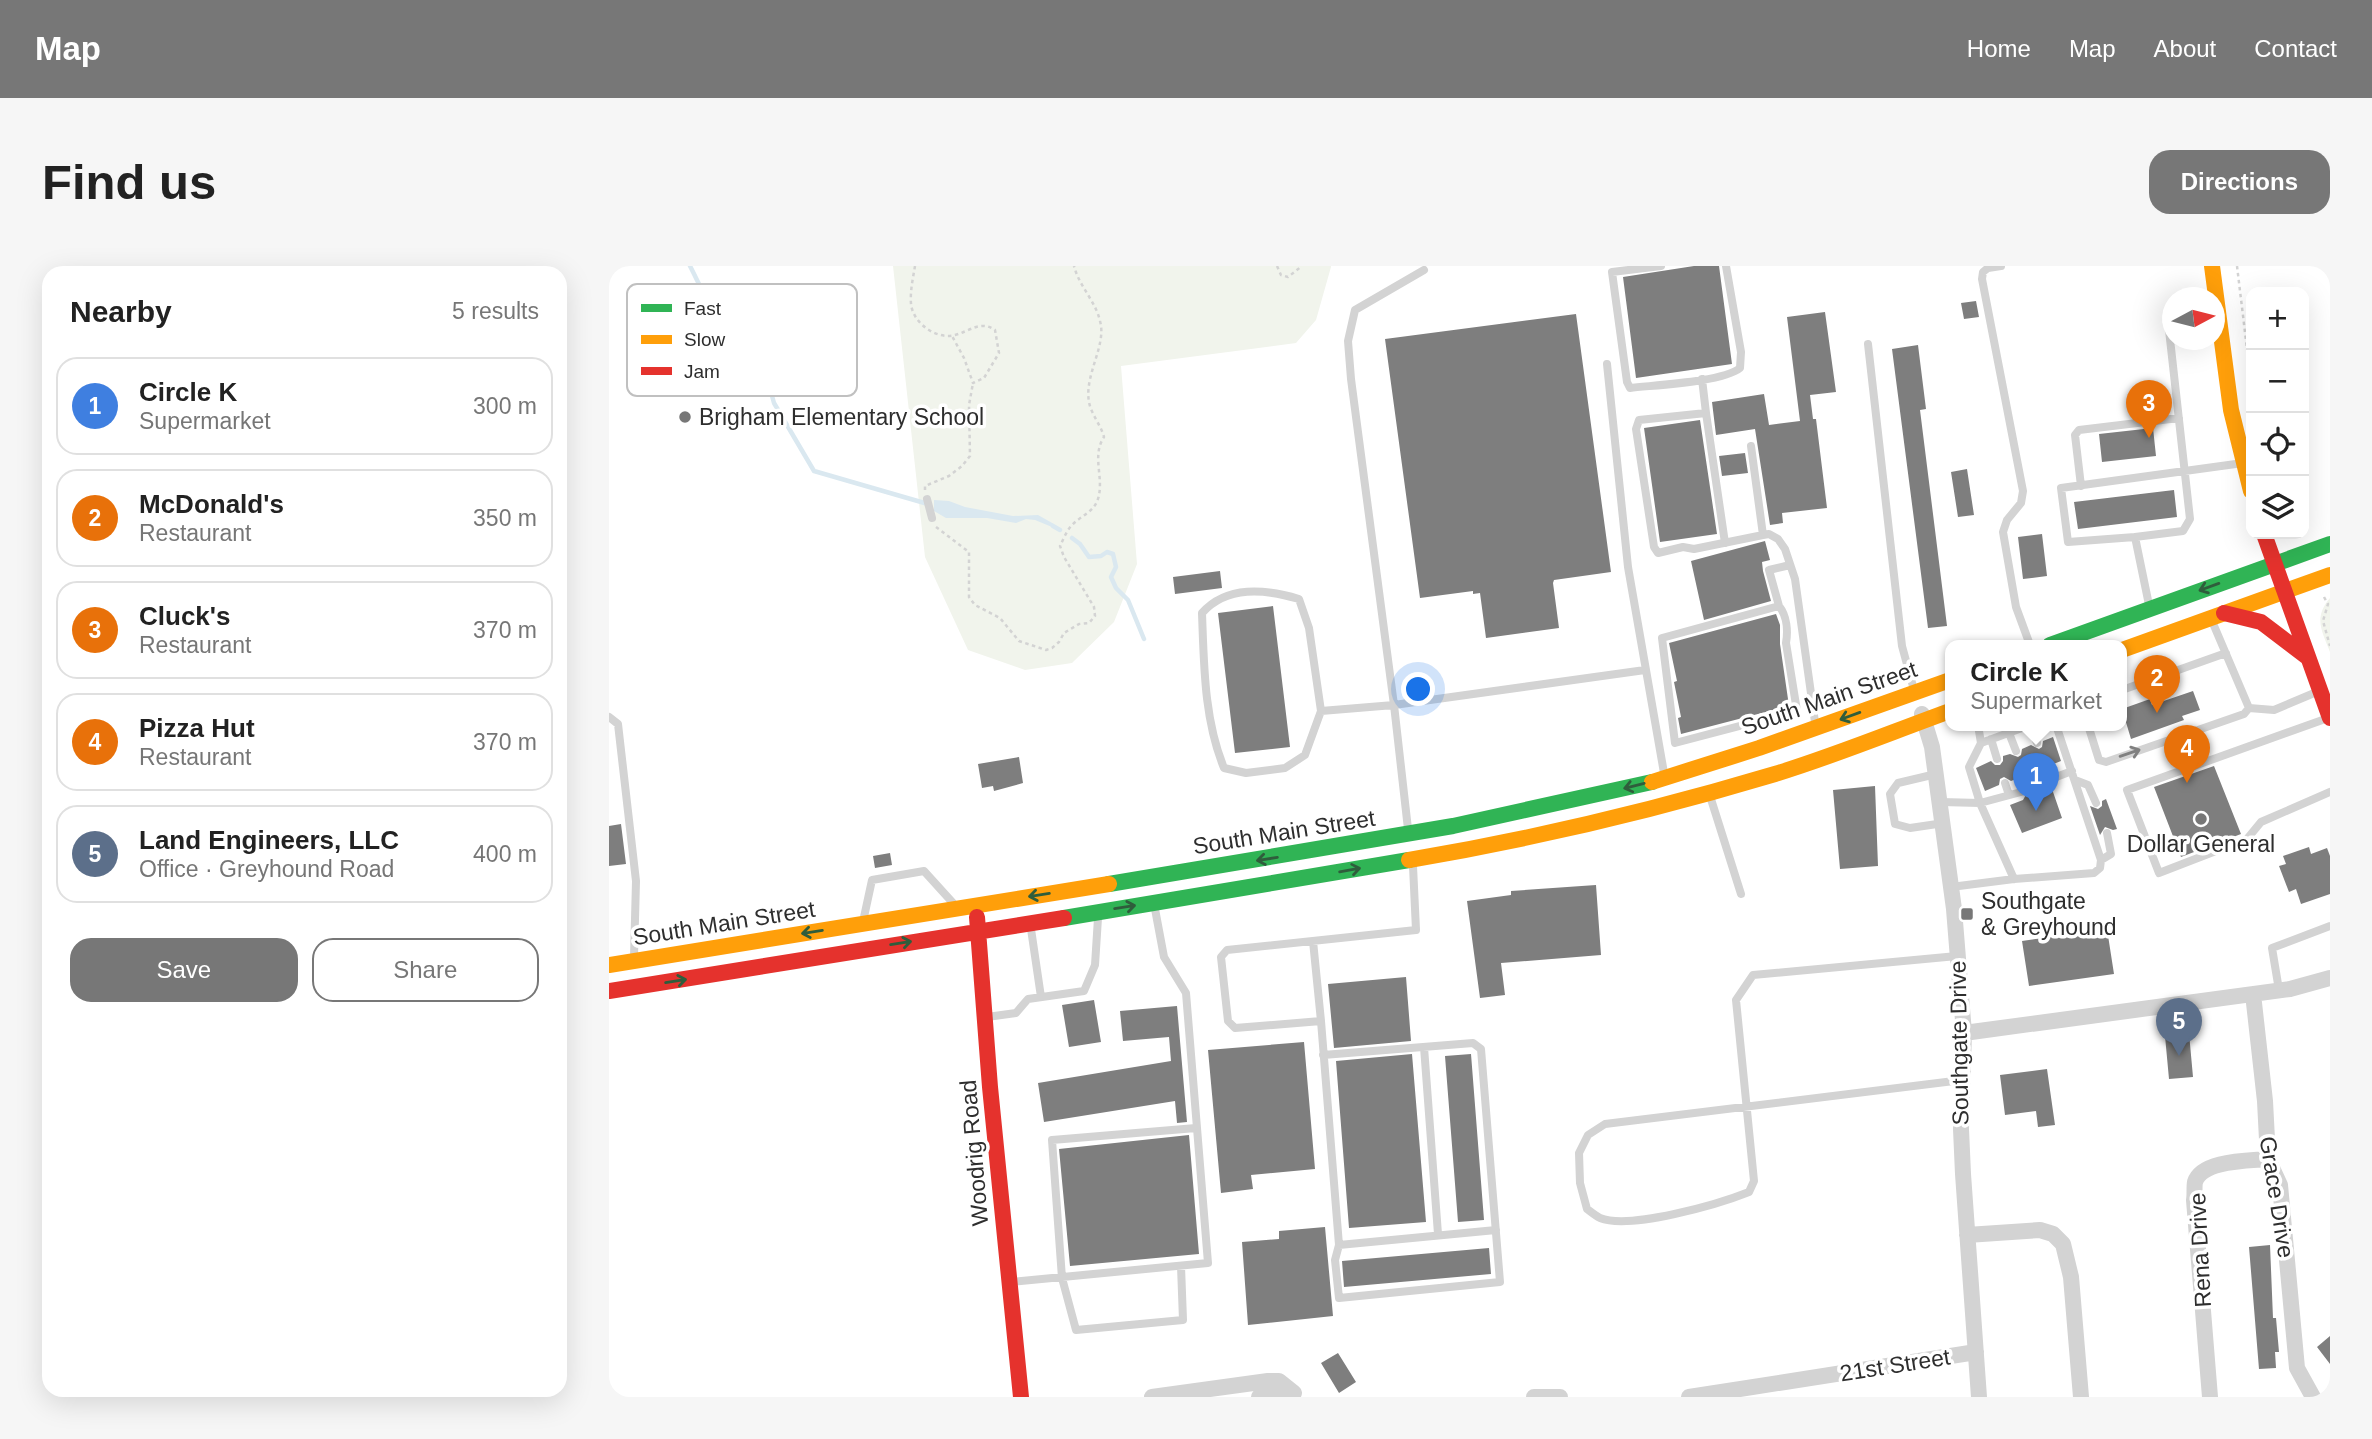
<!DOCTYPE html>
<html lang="en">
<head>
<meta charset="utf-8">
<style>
	:root { --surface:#fff; --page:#f6f6f6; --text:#222; --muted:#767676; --line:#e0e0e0; --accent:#777 }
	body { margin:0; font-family:Arial,sans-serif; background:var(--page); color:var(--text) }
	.controls { position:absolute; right:21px; top:21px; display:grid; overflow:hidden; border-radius:14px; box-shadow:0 7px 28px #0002 }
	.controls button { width:63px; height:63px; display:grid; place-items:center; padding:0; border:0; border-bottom:2px solid var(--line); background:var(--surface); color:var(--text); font:35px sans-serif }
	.compass { position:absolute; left:1553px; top:21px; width:63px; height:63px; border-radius:50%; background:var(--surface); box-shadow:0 7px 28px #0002; rotate:83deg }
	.you { position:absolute; left:810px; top:424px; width:24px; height:24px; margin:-18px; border:5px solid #fff; border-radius:50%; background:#1a73e8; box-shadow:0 0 0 10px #1a73e833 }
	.badge { display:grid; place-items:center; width:46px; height:46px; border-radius:50%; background:var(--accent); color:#fff; font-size:23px; font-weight:700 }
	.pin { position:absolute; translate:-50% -58px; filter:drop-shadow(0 2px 4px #0008) }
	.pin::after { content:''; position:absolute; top:37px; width:24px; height:21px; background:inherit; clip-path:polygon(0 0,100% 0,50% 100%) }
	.popup { position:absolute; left:1336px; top:374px; width:182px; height:91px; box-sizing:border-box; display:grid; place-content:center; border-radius:14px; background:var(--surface); filter:drop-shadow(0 2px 5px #0005); font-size:23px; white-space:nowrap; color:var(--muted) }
	.popup b { font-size:26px; color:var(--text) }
	.popup::after { content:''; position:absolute; left:50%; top:100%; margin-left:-14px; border:14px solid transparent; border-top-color:var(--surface) }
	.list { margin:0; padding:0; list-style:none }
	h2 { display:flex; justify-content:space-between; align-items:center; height:91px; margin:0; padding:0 28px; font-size:30px }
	h2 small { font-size:23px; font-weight:400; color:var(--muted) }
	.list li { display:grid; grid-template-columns:46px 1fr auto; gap:21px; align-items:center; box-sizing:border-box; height:98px; margin:0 14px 14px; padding:0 14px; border:2px solid var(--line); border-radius:21px }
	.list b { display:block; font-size:26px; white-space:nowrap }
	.list p { margin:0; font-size:23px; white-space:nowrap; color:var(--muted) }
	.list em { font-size:23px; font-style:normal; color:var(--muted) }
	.actions { display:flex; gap:14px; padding:21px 28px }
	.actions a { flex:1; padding:16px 0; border:2px solid var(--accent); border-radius:21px; text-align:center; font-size:24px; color:var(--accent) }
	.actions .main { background:var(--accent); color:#fff }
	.icon { flex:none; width:38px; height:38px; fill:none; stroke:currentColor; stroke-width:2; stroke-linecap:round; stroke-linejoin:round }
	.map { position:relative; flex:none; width:1721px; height:1131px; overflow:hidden; border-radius:21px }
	header { display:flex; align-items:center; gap:42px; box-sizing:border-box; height:98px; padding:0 35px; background:var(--accent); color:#fff }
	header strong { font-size:33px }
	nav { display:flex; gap:38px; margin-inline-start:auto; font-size:24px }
	.intro { display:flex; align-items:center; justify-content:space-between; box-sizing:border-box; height:168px; padding:0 42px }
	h1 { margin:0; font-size:49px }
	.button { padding:18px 32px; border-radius:21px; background:var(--accent); color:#fff; font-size:24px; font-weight:700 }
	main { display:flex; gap:42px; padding:0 42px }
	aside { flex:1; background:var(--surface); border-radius:21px; box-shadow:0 7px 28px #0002 }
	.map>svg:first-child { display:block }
</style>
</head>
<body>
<header>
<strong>Map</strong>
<nav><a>Home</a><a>Map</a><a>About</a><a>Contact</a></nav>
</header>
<div class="intro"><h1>Find us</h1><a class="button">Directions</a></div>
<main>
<aside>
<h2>Nearby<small>5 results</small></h2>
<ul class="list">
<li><span class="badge" style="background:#3f7fe0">1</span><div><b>Circle K</b><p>Supermarket</p></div><em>300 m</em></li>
<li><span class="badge" style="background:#e8710a">2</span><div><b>McDonald's</b><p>Restaurant</p></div><em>350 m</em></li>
<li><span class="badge" style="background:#e8710a">3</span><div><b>Cluck's</b><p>Restaurant</p></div><em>370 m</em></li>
<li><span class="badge" style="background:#e8710a">4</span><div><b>Pizza Hut</b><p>Restaurant</p></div><em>370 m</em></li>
<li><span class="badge" style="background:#5c6f8a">5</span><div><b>Land Engineers, LLC</b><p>Office · Greyhound Road</p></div><em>400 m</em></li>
</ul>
<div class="actions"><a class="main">Save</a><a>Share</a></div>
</aside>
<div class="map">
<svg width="1721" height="1131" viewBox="0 0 1721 1131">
	<rect width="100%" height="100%" fill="#fff"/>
	<path fill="#f1f4ec" d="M284 0H722V1L707 54 687 77 512 100 528 298 505 356 463 397 416 404 359 384 316 291Z
		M1721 332V386C1713 365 1704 352 1721 332Z"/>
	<path fill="#dae8f0" d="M325 234 340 235 356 241 404 250 429 249 445 258 443 261 426 254 417 253 407 257 378 252H337L325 245Z"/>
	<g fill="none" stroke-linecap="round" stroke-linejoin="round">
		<path stroke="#dae8f0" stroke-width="4.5" d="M81 0C96 29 113 73 147 83L154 97 165 137 205 205 319 238
			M444 260 451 264
			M463 272 471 278 480 291 492 290 498 286 504 288 507 301 502 311 507 322 519 334 535 373"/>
	</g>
	<path fill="#7e7e7e" d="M1085 0H1110L1123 98 1027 112 1014 11Z
		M1367 35 1370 51 1355 53 1352 37Z
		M1216 46 1227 126 1201 129 1204 153H1207L1218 242 1173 247 1174 257 1161 259 1146 163 1107 169 1103 136 1155 128 1160 159 1191 155 1178 51Z
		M967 48 1002 306 945 314 944 317 950 362 877 372 871 327 864 328V325L811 332 776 73Z
		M1309 79 1317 143 1311 144 1338 360 1319 362 1283 83Z
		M1091 154 1108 268 1051 276 1035 162Z
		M1544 162 1547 190 1493 196 1490 168Z
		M1136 187 1139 207 1113 210 1110 190Z
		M1358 203 1365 249 1349 251 1342 206Z
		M1565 224 1568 251 1469 263 1465 236Z
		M1433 268 1438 310 1414 313 1409 271Z
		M1156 275 1161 294 1153 296 1154 305 1162 335 1095 354 1082 295Z
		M611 305 613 322 566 328 564 311Z
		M664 340 681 481 626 487 609 347Z
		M1167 348 1171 359V378L1180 440 1072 468 1069 452 1072 451 1065 416 1068 415 1060 377Z
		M1584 425 1591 444 1573 450 1575 454 1522 473 1513 443 1541 433 1543 439Z
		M1444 471 1452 495 1442 499 1438 496 1431 498 1430 504 1421 507 1424 513 1420 521 1429 528 1443 523 1453 552 1413 567 1401 539 1414 534 1418 527 1417 522 1409 520 1407 513 1402 515 1395 511 1391 513 1390 519 1376 525 1367 502 1382 495 1386 499H1391L1394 495V490L1401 488 1409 491 1412 489 1413 483 1422 479 1430 483 1433 481 1434 475Z
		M410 491 414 517 385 525 384 520 373 522 369 498Z
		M1605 500 1632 568 1572 591 1545 521Z
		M1266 520 1269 600 1231 603 1224 524Z
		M1497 533 1508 563 1504 564 1496 561 1491 569 1481 540 1489 543 1493 540V535Z
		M12 558 17 598 0 600V560Z
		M1700 581 1702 588 1718 582 1721 590V628L1692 638 1687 623 1680 626 1670 600 1677 598 1674 590Z
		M281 587 283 599 266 602 264 590Z
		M987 619 992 689 892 697 896 729 871 732 858 635 902 629V625Z
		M1498 663 1505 708 1420 720 1413 675Z
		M797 711 802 775 725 782 719 718Z
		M485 734 492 776 460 781 453 739Z
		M568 740 578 856 568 857 566 835 435 856 429 817 562 795 560 771 514 775 511 745Z
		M1580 767 1584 811 1560 813 1556 770Z
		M695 776 706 903 642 909 644 923 612 927 599 784Z
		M803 788 817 956 740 962 727 795Z
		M862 788 875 954 849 956 836 790Z
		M1438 803 1446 859 1429 861 1427 845 1396 849 1391 809Z
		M580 869 590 988 461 1000 450 883Z
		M716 961 724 1050 639 1059 633 976 670 973V965Z
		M1661 979 1664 1052H1667L1670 1086H1666L1667 1102 1650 1103 1640 981Z
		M880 982 882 1008 735 1021 733 995Z
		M1721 1070V1098L1708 1081Z
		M729 1087 747 1116 730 1127 712 1097Z"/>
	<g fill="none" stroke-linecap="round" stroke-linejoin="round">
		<path stroke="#d3d3d3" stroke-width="2.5" stroke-dasharray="3.5 3.5" stroke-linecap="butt" d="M306 0C304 12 301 25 302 38 304 57 327 74 346 69 361 65 372 54 386 64L390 87 375 112 364 117 355 92 343 70
			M668 0 672 9 679 11 693 0
			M1628 0 1642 116
			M316 224V220L340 210 353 200 361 190 360 139 364 117
			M327 261 360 286V331L366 339 391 352 410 375 437 384 443 382 450 376 455 367 470 358 480 357 486 350 485 341 455 291 451 280C454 274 457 266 462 260 472 249 487 246 490 229 494 209 483 189 495 171 492 159 482 148 480 136 475 109 498 79 491 55 487 36 470 20 465 0
			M1715 331 1719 338 1714 355 1721 380"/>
		<path stroke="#d3d3d3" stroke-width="8" d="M1052 0 1003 6 1018 116 1021 122C1046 119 1114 116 1131 102L1132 86 1117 0
			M1392 0 1379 2 1374 6 1373 13 1414 225 1412 237 1398 254 1394 266 1407 341 1421 379
			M1259 78 1293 380 1305 424
			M998 98 1019 301 1055 507
			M1093 113 1097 147
			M1142 180 1154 269
			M1472 220 1466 169 1470 164 1570 152
			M318 233 323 252
			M1526 271 1459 276 1452 222 1634 197
			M1116 277 1097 147 1030 154 1027 163 1045 281 1049 287 1074 281 1085 283 1154 269 1160 268 1169 273 1176 283 1186 313 1206 456
			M1540 339 1526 271 1574 265 1581 253 1560 64 1563 57
			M1170 340C1178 350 1179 365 1177 377L1188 445 1066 477 1053 372 1170 340 1160 304 1181 299
			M1513 424 1617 387
			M1640 442 1665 444 1710 425
			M712 445 696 489 676 502 637 507 615 502C595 453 595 399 593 347 618 319 656 323 690 333L700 362 712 445 785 439 742 113 739 75 746 44 815 4
			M0 451 9 458 27 615 25 691
			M1719 452 1518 524 1550 607 1638 573 1652 556 1721 526
			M1369 459 1372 477 1360 501 1371 537 1405 613
			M1421 459 1428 477
			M1479 459 1490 494 1497 496 1635 448 1640 442 1603 355
			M1400 467 1407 485
			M1382 473 1388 493
			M1372 477 1421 459
			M1436 502 1441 514
			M1327 508 1289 517 1281 528 1286 558 1301 562 1335 557
			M1466 514 1479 519 1487 537
			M1396 517 1400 529
			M1426 519 1463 505
			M1101 530 1132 628
			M1332 536 1371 537 1412 526
			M799 563 785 439 1036 404
			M1492 594 1502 588 1498 567
			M1342 621 1405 613 1485 607 1491 602 1492 594 1447 459
			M255 651 263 614 315 605 344 637
			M422 663 432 731
			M704 675 712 755 626 762 619 755 612 691 618 684 807 664 804 600
			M1348 690 1144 709 1127 734 1145 915 1140 926C1110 938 1021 964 991 952 987 950 982 946 978 943L971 917 970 887 979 869 996 858 1353 814
			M1670 724 1663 682 1721 660
			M378 751 407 747 419 733 475 725 486 699 489 652
			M712 755 730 979 726 994 730 1032 891 1016 872 783 864 777 714 789
			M815 781 829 968
			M730 979 887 964
			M572 1000 574 1054 467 1064 453 1012 443 874 587 862
			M401 1016 599 997 577 727 555 691 546 643"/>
		<path stroke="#d3d3d3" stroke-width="16" d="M1313 448 1323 481 1345 643 1355 767 1352 863 1354 908 1370 1131
			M1644 728 1656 835 1659 893 1671 919 1688 1102 1704 1131
			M1355 767 1681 723 1721 712
			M1358 969 1431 964 1444 968 1454 978 1462 1011 1472 1131
			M543 1131 659 1115H670L685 1127
			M650 1131 685 1127
			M925 1131H951
			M1080 1131 1367 1086
			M1601 1131 1585 934C1586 929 1585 921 1586 916 1593 894 1640 895 1659 893"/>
		<path stroke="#30b455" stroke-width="16" d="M1441 379 1721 278
			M500 618 844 560 1043 516
			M455 652 800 594"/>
		<path stroke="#ff9f0a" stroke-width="16" d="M1603 0 1622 144 1642 225
			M1513 384 1721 309
			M1043 516 1150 482 1341 414
			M800 594C924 573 1046 544 1166 508 1225 490 1283 466 1341 445
			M0 699 500 618"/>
		<path stroke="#e5322d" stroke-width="16" d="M1655 268 1721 452
			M1615 347 1652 356 1698 391
			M368 651 381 821 412 1131
			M0 725 455 652"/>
	</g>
	<defs><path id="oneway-shaft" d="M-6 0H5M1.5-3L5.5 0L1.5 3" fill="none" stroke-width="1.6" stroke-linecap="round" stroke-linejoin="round" transform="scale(1.75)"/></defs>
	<g stroke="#2f5d3c">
		<use href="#oneway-shaft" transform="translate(1600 321) rotate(160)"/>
		<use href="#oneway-shaft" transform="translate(1241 450) rotate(160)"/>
		<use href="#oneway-shaft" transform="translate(1025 520) rotate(166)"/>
		<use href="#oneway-shaft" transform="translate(658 593) rotate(171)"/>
		<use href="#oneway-shaft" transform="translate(741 604) rotate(-10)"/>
		<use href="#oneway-shaft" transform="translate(430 629) rotate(171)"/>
		<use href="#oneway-shaft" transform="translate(516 641) rotate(-9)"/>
		<use href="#oneway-shaft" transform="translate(203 666) rotate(171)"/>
		<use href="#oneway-shaft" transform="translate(292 677) rotate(-9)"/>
		<use href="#oneway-shaft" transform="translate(67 715) rotate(-9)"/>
	</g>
	<use stroke="#808080" href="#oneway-shaft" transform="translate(1521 487) rotate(-19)"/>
	<g fill="#777" stroke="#fff" stroke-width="2.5">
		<circle cx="76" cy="151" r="7"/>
		<circle cx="1592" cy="553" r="7"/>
		<rect x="1351" y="641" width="14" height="14" rx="3.5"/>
	</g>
	<g text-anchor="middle" stroke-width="7" stroke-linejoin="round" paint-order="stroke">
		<g font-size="23" fill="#2e2e2e" stroke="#fff" text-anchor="start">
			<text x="90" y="159">Brigham Elementary School</text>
			<text x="1592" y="586" text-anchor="middle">Dollar General</text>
			<text x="1372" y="643">Southgate<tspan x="1372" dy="26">&amp; Greyhound</tspan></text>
		</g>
		<g font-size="23" fill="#2e2e2e" stroke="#fff">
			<text transform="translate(1220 432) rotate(-19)" y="8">South Main Street</text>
			<text transform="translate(675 566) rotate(-9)" y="8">South Main Street</text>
			<text transform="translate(115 657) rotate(-9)" y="8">South Main Street</text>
			<text transform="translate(1350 777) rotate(-91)" y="8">Southgate Drive</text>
			<text transform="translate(365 887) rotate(-95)" y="8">Woodrig Road</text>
			<text transform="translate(1668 931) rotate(81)" y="8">Grace Drive</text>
			<text transform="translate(1591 984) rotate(-93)" y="8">Rena Drive</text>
			<text transform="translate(1286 1099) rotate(-9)" y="8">21st Street</text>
		</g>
	</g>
	<rect x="18" y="18" width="230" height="112" rx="10" fill="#fff" stroke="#c0c0c0" stroke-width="2"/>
	<rect x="32" y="38" width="31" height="8" fill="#30b455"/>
	<rect x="32" y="69" width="31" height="9" fill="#ff9f0a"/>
	<rect x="32" y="101" width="31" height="8" fill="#e5322d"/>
	<g font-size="19" fill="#2e2e2e">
		<text x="75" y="49">Fast</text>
		<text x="75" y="80">Slow</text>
		<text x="75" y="112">Jam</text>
	</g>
</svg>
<div class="controls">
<button>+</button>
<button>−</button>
<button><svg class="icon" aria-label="locate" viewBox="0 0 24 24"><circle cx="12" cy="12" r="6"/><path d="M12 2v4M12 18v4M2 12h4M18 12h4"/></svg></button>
<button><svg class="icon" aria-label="layers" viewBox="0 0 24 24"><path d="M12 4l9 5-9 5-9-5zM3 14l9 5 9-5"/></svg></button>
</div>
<svg class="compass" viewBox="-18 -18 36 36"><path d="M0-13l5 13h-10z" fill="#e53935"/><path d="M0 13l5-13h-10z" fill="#767676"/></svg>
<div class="you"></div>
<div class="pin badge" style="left:1427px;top:545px;background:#3f7fe0">1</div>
<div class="popup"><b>Circle K</b>Supermarket</div>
<div class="pin badge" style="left:1548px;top:447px;background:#e8710a">2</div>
<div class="pin badge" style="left:1540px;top:172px;background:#e8710a">3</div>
<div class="pin badge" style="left:1578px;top:517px;background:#e8710a">4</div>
<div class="pin badge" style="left:1570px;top:790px;background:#5c6f8a">5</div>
</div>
</main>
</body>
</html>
